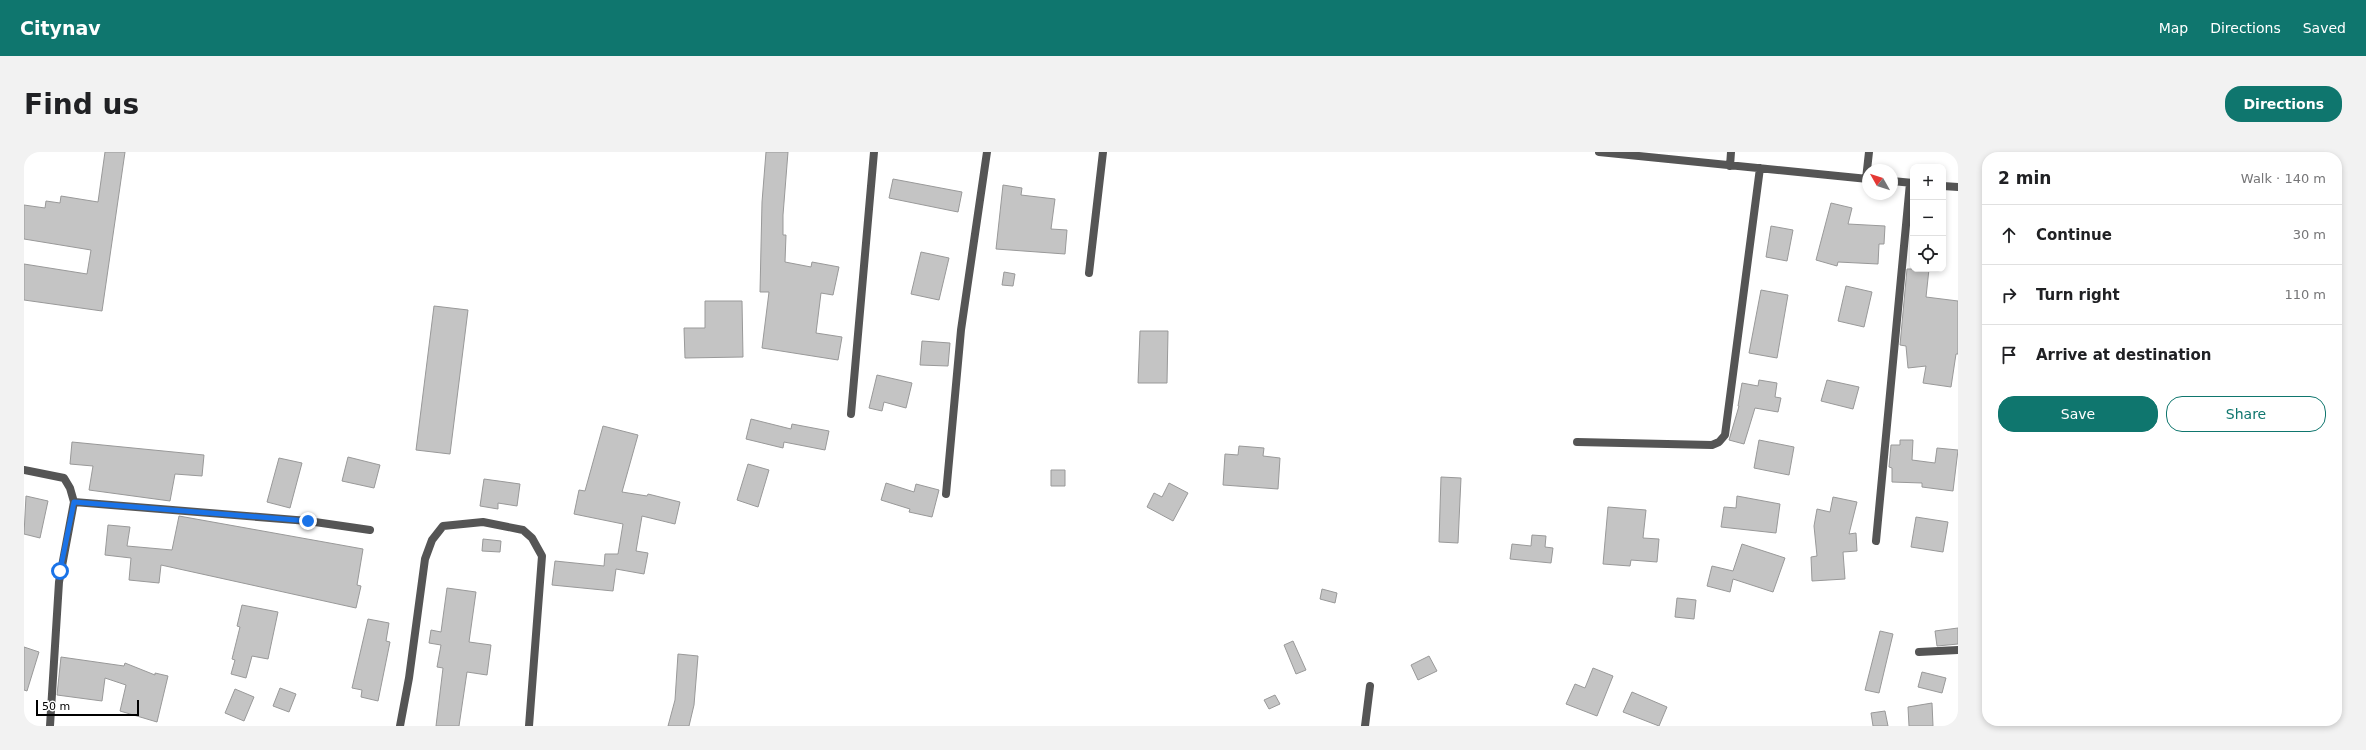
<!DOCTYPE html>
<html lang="en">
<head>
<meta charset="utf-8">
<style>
	:root { --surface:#fff; --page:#f2f2f2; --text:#202124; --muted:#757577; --line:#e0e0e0; --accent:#0f766e }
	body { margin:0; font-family:"DejaVu Sans",sans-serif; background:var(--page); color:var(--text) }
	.controls { position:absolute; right:12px; top:12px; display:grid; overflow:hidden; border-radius:8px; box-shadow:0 2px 6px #0003 }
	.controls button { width:36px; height:36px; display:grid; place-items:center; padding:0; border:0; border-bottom:1px solid var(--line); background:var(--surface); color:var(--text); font:20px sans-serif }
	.compass { position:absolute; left:1838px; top:12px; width:36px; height:36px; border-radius:50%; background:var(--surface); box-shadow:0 2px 6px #0003; rotate:309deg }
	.scale { position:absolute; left:12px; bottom:10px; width:103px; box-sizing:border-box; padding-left:4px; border:2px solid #000; border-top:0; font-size:11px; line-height:14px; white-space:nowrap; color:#000; -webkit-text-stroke:3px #fff; paint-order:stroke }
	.stop { position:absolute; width:12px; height:12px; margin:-9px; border:3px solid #1a73e8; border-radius:50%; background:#fff }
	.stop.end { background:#1a73e8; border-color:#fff; box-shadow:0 1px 4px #0008 }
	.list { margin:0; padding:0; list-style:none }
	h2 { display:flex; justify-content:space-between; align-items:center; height:52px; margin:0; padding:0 16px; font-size:17px }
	h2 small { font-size:13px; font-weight:400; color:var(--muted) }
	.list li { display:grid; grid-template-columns:26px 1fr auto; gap:12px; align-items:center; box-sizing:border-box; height:60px; padding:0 16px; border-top:1px solid var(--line) }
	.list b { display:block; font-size:15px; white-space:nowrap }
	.list em { font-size:13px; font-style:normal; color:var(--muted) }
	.actions { display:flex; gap:8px; padding:12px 16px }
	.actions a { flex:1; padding:9px 0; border:1px solid var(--accent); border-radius:16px; text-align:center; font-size:14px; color:var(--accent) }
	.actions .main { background:var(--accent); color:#fff }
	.icon { flex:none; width:22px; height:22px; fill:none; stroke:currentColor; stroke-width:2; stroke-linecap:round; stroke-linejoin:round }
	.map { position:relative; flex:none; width:1934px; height:574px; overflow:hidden; border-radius:16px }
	header { display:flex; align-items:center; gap:24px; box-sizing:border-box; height:56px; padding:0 20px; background:var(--accent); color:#fff }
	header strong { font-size:19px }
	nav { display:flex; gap:22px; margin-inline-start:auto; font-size:14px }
	.intro { display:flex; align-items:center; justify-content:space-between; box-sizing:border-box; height:96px; padding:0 24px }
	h1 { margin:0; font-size:28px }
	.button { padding:10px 18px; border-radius:16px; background:var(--accent); color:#fff; font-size:14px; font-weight:700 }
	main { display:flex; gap:24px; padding:0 24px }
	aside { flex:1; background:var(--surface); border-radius:16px; box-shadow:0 2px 6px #0003 }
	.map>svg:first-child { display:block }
</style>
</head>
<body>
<header>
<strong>Citynav</strong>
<nav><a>Map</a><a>Directions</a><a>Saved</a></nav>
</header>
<div class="intro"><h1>Find us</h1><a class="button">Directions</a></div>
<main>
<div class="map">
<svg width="1934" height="574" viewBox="0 0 1934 574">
	<rect width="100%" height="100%" fill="#fff"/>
	<path fill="#c4c4c4" stroke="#999" d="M81 0H101L78 159 0 148V112L63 122 67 98 0 87V53L21 56 22 49 36 51 37 44 74 50Z
		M742 0H764L759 63V83H762L761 110 787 115 788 110 815 115 809 143 797 141 792 181 818 185 814 208 738 196 745 140H736L738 50Z
		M869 27 938 40 934 60 865 46Z
		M979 33 998 36 997 43 1031 47 1027 77 1043 78 1041 102 972 97Z
		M1807 51 1828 56 1824 72 1861 74 1860 92H1855L1854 112 1814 110 1813 114 1792 108Z
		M1747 74 1769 78 1763 109 1742 105Z
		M897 100 925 106 915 148 887 142Z
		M1883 117H1905L1902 145 1934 149V202H1932L1927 235 1899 231 1902 214 1884 216 1882 194 1876 193Z
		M980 120 991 122 989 134 978 133Z
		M1822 134 1848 140 1840 175 1814 169Z
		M1737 138 1764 143 1753 206 1725 201Z
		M681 149H718L719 205 661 206 660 176H681Z
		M410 154 444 158 426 302 392 298Z
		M1116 179H1144L1143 231H1114Z
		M898 189 926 191 924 214 896 213Z
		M853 223 888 231 882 256 860 250 858 259 845 256Z
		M1735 228 1753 231 1751 245 1757 246 1754 260 1731 256 1720 292 1705 288 1715 254H1714L1718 231 1734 234Z
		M1803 228 1835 235 1829 257 1797 249Z
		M727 267 767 277 768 272 805 279 801 298 760 290 759 296 722 287Z
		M579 274 614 283 598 340 623 344 624 342 656 350 651 372 618 364 612 399 624 401 620 422 592 417 589 439 528 433 531 409 580 414 581 402H594L599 372 550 362 555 338 561 339Z
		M1735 288 1770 295 1765 323 1730 316Z
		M1876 288H1889L1888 308 1911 311 1913 296 1934 298 1929 339 1898 335V331L1868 330V316L1865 315 1867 293H1876Z
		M48 290 180 303 178 324 151 322 146 349 65 338 69 314 46 312Z
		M1215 294 1240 296 1239 304 1256 306 1254 337 1199 333 1201 302 1214 303Z
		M324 305 356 313 350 336 318 329Z
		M255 306 278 311 266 356 243 350Z
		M724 312 745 318 734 355 713 348Z
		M1027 318H1041V334H1027Z
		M1417 325 1437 326 1434 391 1415 390Z
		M460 327 496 332 493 354 474 351V357L456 354Z
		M862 331 890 340 892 332 915 338 908 365 885 360 886 357 857 348Z
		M1145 331 1164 341 1149 369 1123 355 1130 341 1138 345Z
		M2 344 24 349 16 386 0 382Z
		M1713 344 1756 352 1752 381 1697 375 1700 355 1712 356Z
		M1809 345 1833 350 1825 382 1832 381 1833 399 1819 400 1821 427 1788 429 1787 405 1793 404 1790 374 1793 357 1806 360Z
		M1584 355 1622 358 1619 386 1635 387 1633 410 1607 408 1606 414 1579 412Z
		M155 364 339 397 333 433 337 434 332 456 137 413 135 431 105 428 107 406 81 403 84 373 106 375 103 394 148 398Z
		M1892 365 1924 370 1919 400 1887 395Z
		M1508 383 1522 384 1521 395 1529 396 1527 411 1486 407 1488 392 1507 394Z
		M459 387 477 389 476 400 458 399Z
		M1718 392 1761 406 1749 440 1709 427 1706 440 1683 434 1688 414 1709 419Z
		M423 436 452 440 445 490 467 493 463 523 443 520 435 574H412L419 516 413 515 417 493 405 491 407 478 417 480Z
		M1298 437 1313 441 1311 451 1296 447Z
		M1653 446 1672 448 1670 467 1651 465Z
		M218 453 254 460 244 507 228 504 222 526 207 522 211 508 208 507 216 475 213 474Z
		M344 467 365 471 362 489 366 490 354 549 337 545 338 538 328 536Z
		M1934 476V492L1913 494 1911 479Z
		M1856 479 1869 482 1855 541 1841 538Z
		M1269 489 1282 518 1272 522 1260 493Z
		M0 495 15 500 3 539 0 538Z
		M654 502 674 504 670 553 665 574H644L651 548Z
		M1405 504 1413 519 1394 528 1387 513Z
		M37 505 100 514 101 511 131 523V521L144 524 133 570 96 559 102 533 81 526 78 549 33 543Z
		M1569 516 1589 524 1573 564 1542 552 1551 532 1561 536Z
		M1898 520 1922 526 1918 541 1894 535Z
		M256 536 272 542 265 560 249 554Z
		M211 537 230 545 220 569 201 561Z
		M1608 540 1643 555 1635 574 1599 560Z
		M1251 543 1256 552 1245 557 1240 548Z
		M1908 551 1909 574H1885L1884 555Z
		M1861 559 1864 574H1849L1847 561Z"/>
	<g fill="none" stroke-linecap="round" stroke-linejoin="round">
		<path stroke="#555" stroke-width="8" d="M1575 0 1844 27
			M1706 14 1707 0
			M1842 27 1845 0
			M1868 29 1889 31
			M1919 34 1934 35
			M1065 121 1079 0
			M827 262 850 0
			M1553 290 1688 293 1695 290 1701 283 1736 16
			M0 318 40 326 46 336 50 350 284 369 346 378
			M922 342 937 178 963 0
			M1852 389 1886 31
			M1895 500 1934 498
			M26 574 35 430 50 350
			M376 574 385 526 401 407 408 388 419 374 459 370 499 378 508 386 518 404 505 574
			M1341 574 1346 534"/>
	</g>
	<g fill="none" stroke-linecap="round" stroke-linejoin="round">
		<path stroke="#1a73e8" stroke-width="5" d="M36 419 50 350 284 369"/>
	</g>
</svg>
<div class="controls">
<button>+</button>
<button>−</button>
<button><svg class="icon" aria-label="locate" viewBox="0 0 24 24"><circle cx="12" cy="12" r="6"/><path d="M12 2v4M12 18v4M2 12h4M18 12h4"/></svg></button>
</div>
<svg class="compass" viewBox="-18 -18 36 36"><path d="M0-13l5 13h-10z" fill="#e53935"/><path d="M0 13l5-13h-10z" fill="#757577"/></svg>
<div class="scale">50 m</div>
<div class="stop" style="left:36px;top:419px"></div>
<div class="stop end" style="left:284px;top:369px"></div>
</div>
<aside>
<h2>2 min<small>Walk · 140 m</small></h2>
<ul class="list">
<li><svg class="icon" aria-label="ahead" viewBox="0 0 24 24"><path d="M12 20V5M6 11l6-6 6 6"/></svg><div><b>Continue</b></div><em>30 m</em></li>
<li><svg class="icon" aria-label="right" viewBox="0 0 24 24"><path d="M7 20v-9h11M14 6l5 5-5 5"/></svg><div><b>Turn right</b></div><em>110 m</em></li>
<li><svg class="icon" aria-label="arrive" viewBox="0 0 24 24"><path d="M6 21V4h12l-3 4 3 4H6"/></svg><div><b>Arrive at destination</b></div></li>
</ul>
<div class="actions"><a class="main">Save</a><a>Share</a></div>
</aside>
</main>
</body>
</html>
